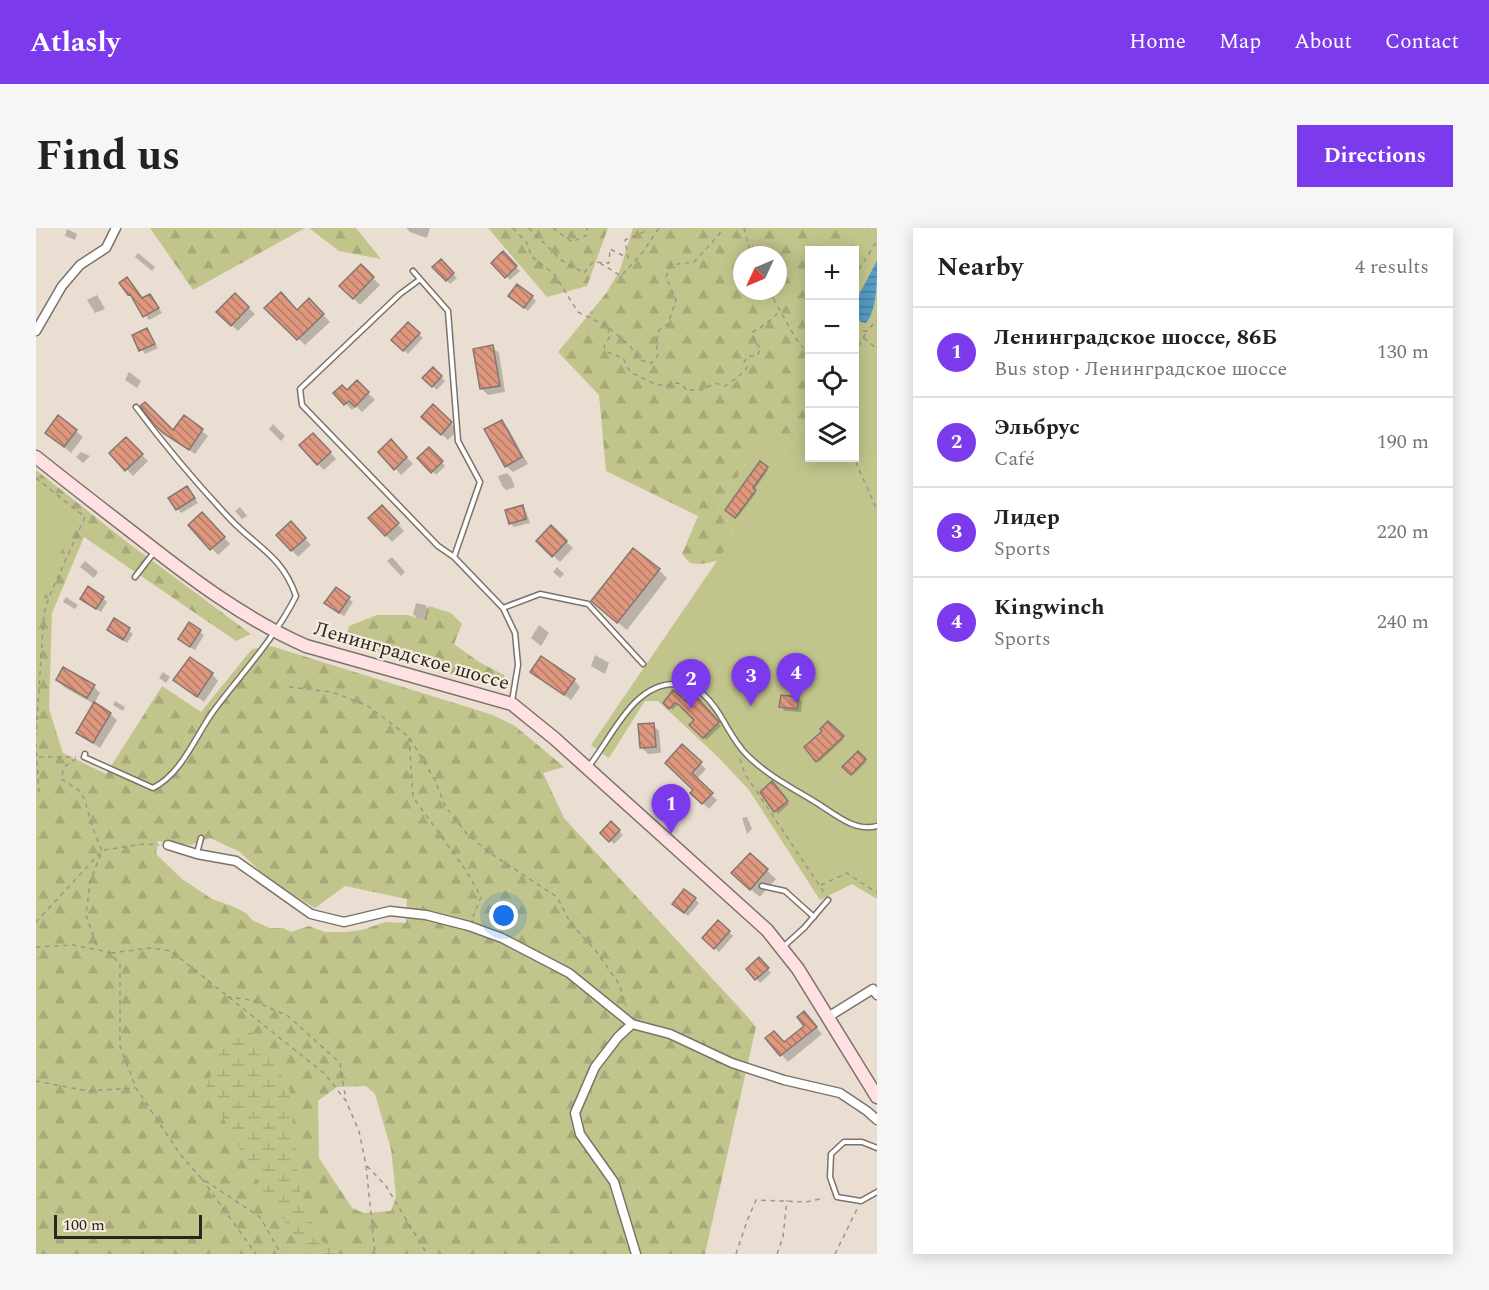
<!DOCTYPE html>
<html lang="en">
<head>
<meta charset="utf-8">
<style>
	:root { --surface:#fff; --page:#f6f6f6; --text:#222; --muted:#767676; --line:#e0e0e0; --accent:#7c3aed }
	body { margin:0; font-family:Spectral,serif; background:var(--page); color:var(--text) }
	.controls { position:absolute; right:18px; top:18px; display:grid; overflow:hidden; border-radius:0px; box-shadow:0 3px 15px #0003 }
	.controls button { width:54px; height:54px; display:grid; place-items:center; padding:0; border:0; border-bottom:2px solid var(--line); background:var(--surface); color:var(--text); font:30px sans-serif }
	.compass { position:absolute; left:697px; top:18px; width:54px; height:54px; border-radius:50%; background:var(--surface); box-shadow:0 3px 15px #0003; rotate:226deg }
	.scale { position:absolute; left:18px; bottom:15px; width:148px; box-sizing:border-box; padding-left:6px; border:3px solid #2a2621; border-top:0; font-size:16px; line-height:21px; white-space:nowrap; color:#2a2621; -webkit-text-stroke:4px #f6ebde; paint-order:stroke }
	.you { position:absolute; left:468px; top:688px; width:21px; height:21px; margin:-15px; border:4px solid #fff; border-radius:50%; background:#1a73e8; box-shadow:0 0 0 9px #1a73e833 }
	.badge { display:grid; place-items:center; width:39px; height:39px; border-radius:50%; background:var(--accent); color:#fff; font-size:20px; font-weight:700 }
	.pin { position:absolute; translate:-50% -50px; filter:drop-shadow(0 2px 3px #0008) }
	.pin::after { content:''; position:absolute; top:32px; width:21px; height:18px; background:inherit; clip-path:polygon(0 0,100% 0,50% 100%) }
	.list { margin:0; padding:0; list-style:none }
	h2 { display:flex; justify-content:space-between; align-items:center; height:78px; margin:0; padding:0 24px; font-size:26px }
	h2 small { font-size:20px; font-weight:400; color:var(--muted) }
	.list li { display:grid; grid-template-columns:39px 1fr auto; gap:18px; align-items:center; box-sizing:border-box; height:90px; padding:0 24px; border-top:2px solid var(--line) }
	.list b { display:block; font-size:22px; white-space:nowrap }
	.list p { margin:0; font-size:20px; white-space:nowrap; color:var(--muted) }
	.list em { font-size:20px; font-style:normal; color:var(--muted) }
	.icon { flex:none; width:33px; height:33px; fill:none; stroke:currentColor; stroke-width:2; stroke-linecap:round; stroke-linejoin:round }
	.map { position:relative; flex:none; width:841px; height:1026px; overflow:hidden; border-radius:0px }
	header { display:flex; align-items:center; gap:36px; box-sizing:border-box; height:84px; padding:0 30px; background:var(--accent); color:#fff }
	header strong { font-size:28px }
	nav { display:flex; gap:33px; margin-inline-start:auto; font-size:21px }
	.intro { display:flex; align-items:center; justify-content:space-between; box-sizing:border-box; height:144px; padding:0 36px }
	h1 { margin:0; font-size:42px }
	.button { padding:15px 27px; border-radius:0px; background:var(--accent); color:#fff; font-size:21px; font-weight:700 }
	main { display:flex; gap:36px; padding:0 36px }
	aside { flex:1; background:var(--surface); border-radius:0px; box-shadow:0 3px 15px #0003 }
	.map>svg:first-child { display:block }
</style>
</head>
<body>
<header>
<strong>Atlasly</strong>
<nav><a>Home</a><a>Map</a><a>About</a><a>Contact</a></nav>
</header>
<div class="intro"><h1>Find us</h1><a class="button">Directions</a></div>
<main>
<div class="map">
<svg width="841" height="1026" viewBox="0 0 841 1026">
	<defs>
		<pattern id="forest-firs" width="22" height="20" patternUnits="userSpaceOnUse" patternTransform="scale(1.5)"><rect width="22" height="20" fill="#c2c58b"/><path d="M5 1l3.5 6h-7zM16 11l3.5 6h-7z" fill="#a7a978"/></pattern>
		<pattern id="wetland-marsh" width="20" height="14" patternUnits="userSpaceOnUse" patternTransform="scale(1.5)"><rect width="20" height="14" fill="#c2c58b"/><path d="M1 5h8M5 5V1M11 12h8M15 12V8" fill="none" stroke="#a7a978"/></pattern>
		<pattern id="water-rules" width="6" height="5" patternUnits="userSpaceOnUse" patternTransform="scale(1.5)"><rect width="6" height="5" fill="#569cc6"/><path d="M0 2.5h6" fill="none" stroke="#477fa0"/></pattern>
		<pattern id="building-back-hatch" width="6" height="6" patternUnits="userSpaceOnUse" patternTransform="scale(1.5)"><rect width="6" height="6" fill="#df977e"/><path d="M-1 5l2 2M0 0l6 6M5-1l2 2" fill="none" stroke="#b57b67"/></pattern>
	</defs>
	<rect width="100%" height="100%" fill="#e9ded1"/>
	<path fill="url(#forest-firs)" fill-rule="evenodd" d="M114 0H269L157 62Z
		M273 0H320L345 31 303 23Z
		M452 0H572L551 58 511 69Z
		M597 0H835L818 22H774L773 191 748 227 736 210 711 234 682 281 697 301 696 311 682 333 665 336 654 335 646 326 662 288 570 243 563 167 522 124 571 64 584 42ZM706 27H742V63H706Z
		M0 242 91 314 215 406 200 413 48 309 16 385 13 481 27 525 70 546 126 458 165 484 216 421 235 418 457 487 479 498 528 539 507 545 528 590 709 786 720 799 669 1026H0ZM174 610 204 624 234 653 279 680 309 658 371 671 370 695 349 694 326 702 310 704H289L273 698 255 704 247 700H234L216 692 210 685 196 678 176 671 146 651 120 626 122 613 155 617ZM330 858 339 866 355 921 360 968 355 983 328 985 316 980 283 930 282 873 301 859Z
		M393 378 415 385 426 396 418 416 443 434 468 447 469 457 463 460 314 416 309 413 313 398 341 387H371L388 392Z"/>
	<path fill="url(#wetland-marsh)" d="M213 800 253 857 263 959 282 1010 301 1026H271C258 1009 251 993 235 978L170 858 185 823Z"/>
	<path fill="#c2c58b" d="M835 0H841V671L816 656 784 672 713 562 683 530 622 473H609L573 530 555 517 696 311 697 301 682 281 711 234 736 209 748 227 773 191 774 230H818V22Z
		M0 258 23 273 37 293 2 385 4 431 0 430Z"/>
	<path fill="url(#water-rules)" d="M841 33C841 52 841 82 830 95L825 94 819 89V74Z"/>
	<path fill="#0003" d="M370 0H394L391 10 374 4Z
		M31 1 41 6 39 12 29 8Z
		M102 25 119 39 116 43 99 29Z
		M467 26 484 43 474 52 457 35Z
		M405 33 421 50 414 56 398 39Z
		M325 38 344 57 324 77 306 58Z
		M85 56 107 72 114 68 126 85 113 92 98 70Z
		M61 67 69 81 59 85 51 72Z
		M199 67 219 86 202 103 182 84Z
		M496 69 500 73 492 83 478 72Z
		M273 72 294 94 269 117 231 80 261 83Z
		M372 96 387 110 372 126 357 112Z
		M111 102 122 120 109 126 98 108Z
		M456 119 463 125 469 164 452 167 445 160Z
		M397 141 409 153 401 162 388 150Z
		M93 144 105 153 101 160 89 152Z
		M321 154 339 172 326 184 320 178 316 182 299 165 311 164Z
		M397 178 422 202 412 212 387 189Z
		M22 189 47 209 35 225 11 205Z
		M148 189 172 208 159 226 128 204 137 205Z
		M465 194 472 200 492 236 477 244 470 238Z
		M237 196 249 208 245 213 233 201Z
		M90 211 112 233 97 248 75 225Z
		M284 213 300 231 288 242 282 236Z
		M355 213 377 236 365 247 359 240Z
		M393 221 409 238 400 247 384 230Z
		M45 224 54 228 47 235 40 229Z
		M724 235 732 242 718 262 720 265 701 290 691 282Z
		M471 245 475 249 479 259 470 262 466 258 462 248Z
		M155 264 162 275 145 285 134 271Z
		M204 279 211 288 206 291 199 283Z
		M346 279 368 303 356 314 334 290Z
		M486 279 490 283 494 295 478 299 474 295Z
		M172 292 194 316 182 327 154 297Z
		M255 295 275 317 262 329 242 307Z
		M515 299 537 320 524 334 502 313Z
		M356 329 369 344 365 348 351 333Z
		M49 333 62 344 58 350 44 339Z
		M521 339 528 346 524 350 517 344Z
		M623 342 631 350 591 402 566 382Z
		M300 361 317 374 308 388 294 379Z
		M30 369 42 377 39 381 27 374Z
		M67 370 71 374 65 384 50 374Z
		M380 375 389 377 393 381 390 392 381 390 377 386Z
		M79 392 97 406 91 415 72 402Z
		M154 396 168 407 159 422 148 415Z
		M503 397 513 405 505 418 495 410Z
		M559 427 573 435 569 446 555 438Z
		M127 444 134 449 130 455 123 450Z
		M496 444 538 452 544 459 535 472Z
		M176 446 182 453 168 474 139 452Z
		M22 452 58 459 64 465 58 476 28 459Z
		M637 464 651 476 658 468 685 498 670 512 656 497 660 492 642 476 637 482 629 475Z
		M762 470 766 474 765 484 749 483 745 479Z
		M79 473 89 479 87 483 77 477Z
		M74 486 81 492 64 520 42 505Z
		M792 495 808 511 783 534 770 519 788 503Z
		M617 497 623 503 625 525 612 526 605 519Z
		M646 518 670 541 660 552 681 572 673 581 656 565 659 562Z
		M822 526 830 534 817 547 808 539Z
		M736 555 753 576 742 586 726 564Z
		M711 589 716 601 711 606 706 590Z
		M575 595 587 607 578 616 566 605Z
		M714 627 740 651 724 669 706 654Z
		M659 671 663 675 652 688 642 680Z
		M682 694 697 708 683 724 668 710Z
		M723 731 735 745 724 755 712 741Z
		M768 785 786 806 752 834 731 810 748 816 770 798Z"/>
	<path fill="url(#building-back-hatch)" stroke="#867671" stroke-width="1.5" d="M467 23 481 38 469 50 455 35Z
		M405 31 418 45 410 53 396 39Z
		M325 36 338 49 317 71 303 58Z
		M91 49 106 70 114 66 123 80 107 89 94 66 92 67 83 55Z
		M481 56 497 68 488 80 472 68Z
		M245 64 261 82 273 70 288 86 261 112 228 80Z
		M199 65 213 79 195 98 180 84Z
		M372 94 384 105 367 123 355 112Z
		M111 100 119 116 103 123 96 107Z
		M457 117 464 158 444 161 437 121Z
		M397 139 406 148 396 159 386 150Z
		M321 152 333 164 319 179 313 173 308 177 297 165 306 157 311 162Z
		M109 174 137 202 148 187 167 201 153 222 127 205 118 196 104 178Z
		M397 176 416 194 405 207 385 189Z
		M22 187 41 202 28 219 9 205Z
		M466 192 486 229 469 239 448 201Z
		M277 205 295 224 281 237 263 217Z
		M90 209 107 226 89 243 73 225Z
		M355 211 371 229 358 242 342 224Z
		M393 219 407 233 395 245 381 230Z
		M724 233 732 239 717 260 720 262 699 290 689 282Z
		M151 258 159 270 140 282 132 270Z
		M346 277 363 295 349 308 332 290Z
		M487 277 490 291 473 296 469 282Z
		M166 284 189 309 174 322 152 297Z
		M255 293 270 310 255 323 240 307Z
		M515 297 531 313 516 329 500 313Z
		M597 320 624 341 581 395 555 373Z
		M52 358 68 369 60 381 44 371Z
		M300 359 314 369 303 385 288 375Z
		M78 390 94 400 87 412 71 402Z
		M153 394 165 402 154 419 142 411Z
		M505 428 539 451 528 467 494 444Z
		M154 429 177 445 161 469 137 452Z
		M27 439 59 457 51 470 20 452Z
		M637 462 651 474 658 466 683 494 667 510 653 497 658 492 643 477 639 475 633 481 627 475Z
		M745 467 763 469 761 481 743 479Z
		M58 474 75 485 57 515 40 505Z
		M792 493 808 508 780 534 768 519 786 503 784 501Z
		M618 495 620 519 604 520 602 496Z
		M646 516 666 534 656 545 677 565 666 576 654 565 657 562 629 535Z
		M822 523 830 531 815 547 806 539Z
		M736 553 752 573 738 584 724 564Z
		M575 593 584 602 573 614 564 605Z
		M714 625 732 641 714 662 695 645Z
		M648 661 660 670 648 685 636 676Z
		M682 692 694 703 678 721 666 710Z
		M723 729 733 740 719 752 710 741Z
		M768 783 781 799 744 828 729 810 738 803 748 814 768 798 761 789Z"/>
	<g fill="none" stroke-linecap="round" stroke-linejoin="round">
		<defs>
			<path id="lane" d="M377 43 412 83 422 213 444 254 418 329
				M383 52 364 66 264 161 266 177 402 318 418 329 467 380 479 405 482 437 476 473
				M99 349 119 323
				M467 380 504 366 552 376 607 436
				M49 526 48 529 117 560C147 545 160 506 179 481 207 444 239 410 260 368 246 328 222 320 195 292 161 256 130 219 100 179
				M553 538C577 508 598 453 642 456 650 457 661 461 667 466 687 484 693 510 712 528 732 548 760 562 784 577 801 588 820 604 841 598
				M161 625 165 610
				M726 658 749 663 778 689
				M747 719 768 700 792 672
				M841 920 826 914H808L795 926 794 949 801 969 825 973 841 964"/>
			<path id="street" d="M0 103 26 58 44 37 70 20 80 0
				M132 617 161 626 200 633 275 686 308 694 354 683 390 687 433 698 466 710 533 745 596 796
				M792 789 837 761 841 767
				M600 1026 578 954 544 906 539 885 559 839 582 809 596 796 634 806 696 835 748 852 804 865 831 883 841 892"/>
			<path id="secondary" d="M0 229C35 257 70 284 105 311 157 352 209 391 270 418L476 476 518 510 731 702 762 741 841 869"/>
		</defs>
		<use href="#lane" stroke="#7c7267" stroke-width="7"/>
		<use href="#street" stroke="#7c7267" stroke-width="11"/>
		<use href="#secondary" stroke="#7c7267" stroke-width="15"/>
		<path stroke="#9d958b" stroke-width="1.5" stroke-dasharray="4.5 4.5" stroke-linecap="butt" d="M477 0 491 15 495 28 518 46 542 84 572 99 594 118 604 132 616 135 622 127 620 115 623 102 632 96 640 72 630 49 635 37 658 34 682 8 687 0
			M493 0 525 32 548 45 557 34 573 35 574 21 592 30 589 12 610 3V0
			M517 0 536 14 551 7V0
			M708 0 715 27
			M564 35 585 48 606 25 623 0
			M818 49 841 13
			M733 63 760 111 774 128
			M572 100 574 108 568 119 571 124 587 130 594 144 619 156 630 158 640 155 646 156 650 162H665L679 155 689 158 702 149 711 140 708 134 712 128H721L725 120 719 115 716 104C723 102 741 88 744 81
			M818 104 831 103 841 92
			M828 110 841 121
			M818 126 831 103
			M818 225 821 237 841 282
			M0 250 49 289 13 369 8 385 0 507
			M253 459 296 464 332 478 373 509 399 552 409 578 431 606 454 625 521 669 535 696 560 723 583 756 590 778
			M373 510 377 569 431 644 445 669 437 689
			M0 515 3 566 0 565
			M3 529H40
			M40 531 28 539 25 551 44 563 49 573 57 601 66 623 54 654 50 687 62 721
			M704 531 709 546 789 666
			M68 622 108 616 123 617
			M785 657 811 645 841 665
			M0 694 64 625
			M0 719 37 717 62 722 75 725 84 737V818L100 860 144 926 165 950 224 989 245 1026
			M75 725 114 720 135 723 289 846 310 873 323 903 330 937 339 1026
			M191 769 216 772 252 788 304 835 310 873
			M0 853 52 863 99 860
			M331 938 350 958 391 1026
			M166 951 220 1026
			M700 1026 711 993 720 972 770 974 784 971
			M741 1026 747 1009 751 972
			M799 1026 822 979"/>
		<use href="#lane" stroke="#fff" stroke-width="4"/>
		<use href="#street" stroke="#fff" stroke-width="8"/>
		<use href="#secondary" stroke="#ffe1e4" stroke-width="12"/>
	</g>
	<g text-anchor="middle" stroke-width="4.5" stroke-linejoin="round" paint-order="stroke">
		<g font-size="20" fill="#2a2621" stroke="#f6ebde">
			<text transform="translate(376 427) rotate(16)" y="7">Ленинградское шоссе</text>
		</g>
	</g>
</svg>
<div class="controls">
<button>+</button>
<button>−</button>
<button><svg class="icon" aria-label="locate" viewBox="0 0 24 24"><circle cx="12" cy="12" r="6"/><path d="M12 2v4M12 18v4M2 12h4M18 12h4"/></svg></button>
<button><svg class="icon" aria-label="layers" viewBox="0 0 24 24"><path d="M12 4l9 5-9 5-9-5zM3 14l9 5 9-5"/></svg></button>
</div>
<svg class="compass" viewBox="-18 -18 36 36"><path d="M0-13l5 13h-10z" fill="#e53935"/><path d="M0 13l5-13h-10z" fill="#767676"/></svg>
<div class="scale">100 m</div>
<div class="you"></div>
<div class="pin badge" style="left:635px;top:606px">1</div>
<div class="pin badge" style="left:655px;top:481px">2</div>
<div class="pin badge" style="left:715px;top:478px">3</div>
<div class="pin badge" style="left:760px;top:475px">4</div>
</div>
<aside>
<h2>Nearby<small>4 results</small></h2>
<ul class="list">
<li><span class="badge">1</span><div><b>Ленинградское шоссе, 86Б</b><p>Bus stop · Ленинградское шоссе</p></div><em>130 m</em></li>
<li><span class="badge">2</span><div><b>Эльбрус</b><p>Café</p></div><em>190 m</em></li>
<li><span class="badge">3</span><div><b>Лидер</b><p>Sports</p></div><em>220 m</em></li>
<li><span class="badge">4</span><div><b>Kingwinch</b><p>Sports</p></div><em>240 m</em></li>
</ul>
</aside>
</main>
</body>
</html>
